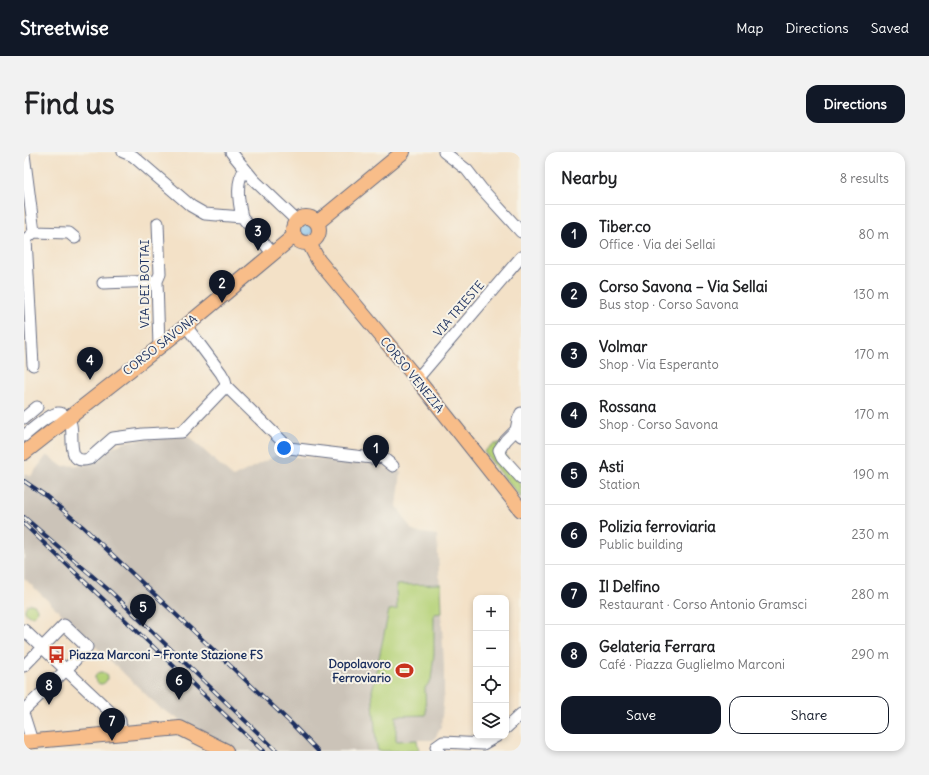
<!DOCTYPE html>
<html lang="en">
<head>
<meta charset="utf-8">
<style>
	:root { --surface:#fff; --page:#f2f2f2; --text:#202124; --muted:#757577; --line:#e0e0e0; --accent:#111827 }
	body { margin:0; font-family:Delius,sans-serif; background:var(--page); color:var(--text) }
	.controls { position:absolute; right:12px; bottom:12px; display:grid; overflow:hidden; border-radius:8px; box-shadow:0 2px 6px #0003 }
	.controls button { width:36px; height:36px; display:grid; place-items:center; padding:0; border:0; border-bottom:1px solid var(--line); background:var(--surface); color:var(--text); font:20px sans-serif }
	.you { position:absolute; left:260px; top:296px; width:14px; height:14px; margin:-10px; border:3px solid #fff; border-radius:50%; background:#1a73e8; box-shadow:0 0 0 6px #1a73e833 }
	.badge { display:grid; place-items:center; width:26px; height:26px; border-radius:50%; background:var(--accent); color:#fff; font-size:13px; font-weight:700 }
	.pin { position:absolute; translate:-50% -33px; filter:drop-shadow(0 1px 2px #0008) }
	.pin::after { content:''; position:absolute; top:21px; width:14px; height:12px; background:inherit; clip-path:polygon(0 0,100% 0,50% 100%) }
	.list { margin:0; padding:0; list-style:none }
	h2 { display:flex; justify-content:space-between; align-items:center; height:52px; margin:0; padding:0 16px; font-size:17px }
	h2 small { font-size:13px; font-weight:400; color:var(--muted) }
	.list li { display:grid; grid-template-columns:26px 1fr auto; gap:12px; align-items:center; box-sizing:border-box; height:60px; padding:0 16px; border-top:1px solid var(--line) }
	.list b { display:block; font-size:15px; white-space:nowrap }
	.list p { margin:0; font-size:13px; white-space:nowrap; color:var(--muted) }
	.list em { font-size:13px; font-style:normal; color:var(--muted) }
	.actions { display:flex; gap:8px; padding:12px 16px }
	.actions a { flex:1; padding:9px 0; border:1px solid var(--accent); border-radius:12px; text-align:center; font-size:14px; color:var(--accent) }
	.actions .main { background:var(--accent); color:#fff }
	.icon { flex:none; width:22px; height:22px; fill:none; stroke:currentColor; stroke-width:2; stroke-linecap:round; stroke-linejoin:round }
	.map { position:relative; flex:none; width:497px; height:599px; overflow:hidden; border-radius:12px }
	header { display:flex; align-items:center; gap:24px; box-sizing:border-box; height:56px; padding:0 20px; background:var(--accent); color:#fff }
	header strong { font-size:19px }
	nav { display:flex; gap:22px; margin-inline-start:auto; font-size:14px }
	.intro { display:flex; align-items:center; justify-content:space-between; box-sizing:border-box; height:96px; padding:0 24px }
	h1 { margin:0; font-size:28px }
	.button { padding:10px 18px; border-radius:12px; background:var(--accent); color:#fff; font-size:14px; font-weight:700 }
	main { display:flex; gap:24px; padding:0 24px }
	aside { flex:1; background:var(--surface); border-radius:12px; box-shadow:0 2px 6px #0003 }
	.map>svg:first-child { display:block }
</style>
</head>
<body>
<header>
<strong>Streetwise</strong>
<nav><a>Map</a><a>Directions</a><a>Saved</a></nav>
</header>
<div class="intro"><h1>Find us</h1><a class="button">Directions</a></div>
<main>
<div class="map">
<svg width="497" height="599" viewBox="0 0 497 599">
	<rect width="100%" height="100%" fill="#f7f3e8"/>
	<filter id="ink" filterUnits="userSpaceOnUse"><feTurbulence type="fractalNoise" baseFrequency=".025" numOctaves="2"/><feDisplacementMap in="SourceGraphic" scale="8" xChannelSelector="R" yChannelSelector="G"/><feConvolveMatrix kernelMatrix="1 2 1 2 8 2 1 2 1" color-interpolation-filters="sRGB"/></filter>
	<filter id="wash" filterUnits="userSpaceOnUse"><feTurbulence type="fractalNoise" baseFrequency=".012" numOctaves="4" result="noise"/><feDisplacementMap in="SourceGraphic" scale="16" xChannelSelector="R" yChannelSelector="G"/><feGaussianBlur stdDeviation="0.9" result="paint"/><feColorMatrix in="noise" values="0 0 0 0 0 0 0 0 0 0 0 0 0 0 0 0 0 1.4 0 .05"/><feComposite in="paint" operator="in"/></filter>
	<g filter="url(#wash)">
		<rect width="100%" height="100%" fill="#f3e1c7"/>
		<path fill="#cbc3b8" d="M162 282 209 325 253 303 345 312 354 309 366 318 377 320 373 354 387 377 391 380 413 383 420 513V542L417 575 410 588H393L395 599H209L136 556 0 426V321L6 325 23 303 38 314 62 313 76 306 89 295 105 289 159 284Z"/>
		<path fill="#b5d278" stroke="#68806b" d="M475 291 497 333V346L460 300 468 293Z
			M417 432 418 461 410 462V502L407 528 401 536 402 563 372 564V589L393 588 395 599H354L352 589 348 539 365 458 373 457 372 433Z
			M1 458a6 6 0 1 1 12 0a6 6 0 1 1-12 0Z
			M71 526a6 6 0 1 1 12 0a6 6 0 1 1-12 0Z"/>
		<path fill="#72b7e8" stroke="#4673a3" d="M275 77a7 7 0 1 1 14 0a7 7 0 1 1-14 0Z"/>
	</g>
	<g filter="url(#ink)">
		<g fill="none" stroke-linecap="round" stroke-linejoin="round">
			<defs>
				<path id="minor" d="M99 0 109 4 167 54 181 62 218 65 249 102
					M207 0 230 28 272 68
					M420 0 443 18 457 36 497 80
					M0 2 10 80 0 89
					M218 65C215 52 211 28 221 18
					M134 71 136 122 133 129 135 194
					M10 80 45 81 51 86
					M2 87 9 213
					M79 131 133 129
					M162 174 197 221 201 228 202 234 265 296 348 306 358 305 369 314
					M393 227 497 105
					M497 261 494 268 492 278 497 284
					M0 266 13 255
					M492 278 482 288 475 298 478 305 497 326
					M0 284C7 278 25 262 34 261 39 260 46 268 47 273 50 284 42 314 65 307L89 286 119 282 158 280 202 234
					M0 478 42 518 0 558
					M0 514 40 473 63 495 42 518 96 569 97 581
					M0 564 8 589
					M482 576 497 562
					M415 599 412 595 419 590 459 592 473 584"/>
				<path id="major" d="M269 78a13 13 0 1 1 26 0a13 13 0 1 1-26 0Z
					M293 71 379 0
					M285 91 294 108 393 227 497 358
					M0 301 162 174 270 84
					M0 590 156 576 202 599"/>
			</defs>
			<use href="#minor" stroke="#676d83" stroke-width="13"/>
			<use href="#major" stroke="#676d83" stroke-width="16"/>
			<use href="#minor" stroke="#fff" stroke-width="11"/>
			<use href="#major" stroke="#f8bd89" stroke-width="14"/>
			<defs>
				<path id="rail" d="M0 329 22 344 59 375 268 572 294 599
					M0 365 87 440 253 599
					M0 372 239 599"/>
			</defs>
			<use href="#rail" stroke="#1b2f5e" stroke-width="4"/>
			<use href="#rail" stroke="#f7f3e8" stroke-width="2.5" stroke-dasharray="8" stroke-linecap="butt"/>
		</g>
	</g>
	<defs>
		<symbol id="bus-bare" viewBox="-9 -9 18 18"><path d="M-5-6H5V4H4V6H2V4H-2V6H-4V4H-5ZM-3.5-4V0h7V-4ZM-3.5 1.2v1.5H-2V1.2ZM2 1.2v1.5H3.5V1.2Z" fill="#c8321e" stroke="#f7f3e8" stroke-width="2.5" paint-order="stroke"/></symbol>
		<symbol id="stadium-bare" viewBox="-9 -9 18 18"><path d="M0-5a6.5 5 0 1 0 0 10a6.5 5 0 1 0 0-10ZM-3.5-1.8h7v3.6h-7Z" fill="#c8321e" stroke="#f7f3e8" stroke-width="2.5" paint-order="stroke"/></symbol>
	</defs>
	<g fill-rule="evenodd">
		<use href="#bus-bare" x="20" y="490" width="25" height="25"/>
		<use href="#stadium-bare" x="368" y="506" width="25" height="25"/>
	</g>
	<g text-anchor="middle" stroke-width="4" stroke-linejoin="round" paint-order="stroke">
		<g font-size="12" fill="#1b2f5e" stroke="#f7f3e8">
			<text transform="translate(121 132) rotate(-90)" y="4">VIA DEI BOTTAI</text>
			<text transform="translate(435 157) rotate(-49)" y="4">VIA TRIESTE</text>
			<text transform="translate(136 193) rotate(-38)" y="4">CORSO SAVONA</text>
			<text transform="translate(388 223) rotate(51)" y="4">CORSO VENEZIA</text>
		</g>
		<g font-size="12" font-weight="bold" fill="#1b2f5e" stroke="#f7f3e8" text-anchor="start">
			<text x="45" y="507">Piazza Marconi – Fronte Stazione FS</text>
			<text x="367" y="516" text-anchor="end">Dopolavoro<tspan x="367" dy="14">Ferroviario</tspan></text>
		</g>
	</g>
</svg>
<div class="controls">
<button>+</button>
<button>−</button>
<button><svg class="icon" aria-label="locate" viewBox="0 0 24 24"><circle cx="12" cy="12" r="6"/><path d="M12 2v4M12 18v4M2 12h4M18 12h4"/></svg></button>
<button><svg class="icon" aria-label="layers" viewBox="0 0 24 24"><path d="M12 4l9 5-9 5-9-5zM3 14l9 5 9-5"/></svg></button>
</div>
<div class="you"></div>
<div class="pin badge" style="left:352px;top:316px">1</div>
<div class="pin badge" style="left:198px;top:151px">2</div>
<div class="pin badge" style="left:234px;top:99px">3</div>
<div class="pin badge" style="left:66px;top:228px">4</div>
<div class="pin badge" style="left:119px;top:475px">5</div>
<div class="pin badge" style="left:155px;top:548px">6</div>
<div class="pin badge" style="left:88px;top:589px">7</div>
<div class="pin badge" style="left:25px;top:553px">8</div>
</div>
<aside>
<h2>Nearby<small>8 results</small></h2>
<ul class="list">
<li><span class="badge">1</span><div><b>Tiber.co</b><p>Office · Via dei Sellai</p></div><em>80 m</em></li>
<li><span class="badge">2</span><div><b>Corso Savona – Via Sellai</b><p>Bus stop · Corso Savona</p></div><em>130 m</em></li>
<li><span class="badge">3</span><div><b>Volmar</b><p>Shop · Via Esperanto</p></div><em>170 m</em></li>
<li><span class="badge">4</span><div><b>Rossana</b><p>Shop · Corso Savona</p></div><em>170 m</em></li>
<li><span class="badge">5</span><div><b>Asti</b><p>Station</p></div><em>190 m</em></li>
<li><span class="badge">6</span><div><b>Polizia ferroviaria</b><p>Public building</p></div><em>230 m</em></li>
<li><span class="badge">7</span><div><b>Il Delfino</b><p>Restaurant · Corso Antonio Gramsci</p></div><em>280 m</em></li>
<li><span class="badge">8</span><div><b>Gelateria Ferrara</b><p>Café · Piazza Guglielmo Marconi</p></div><em>290 m</em></li>
</ul>
<div class="actions"><a class="main">Save</a><a>Share</a></div>
</aside>
</main>
</body>
</html>
